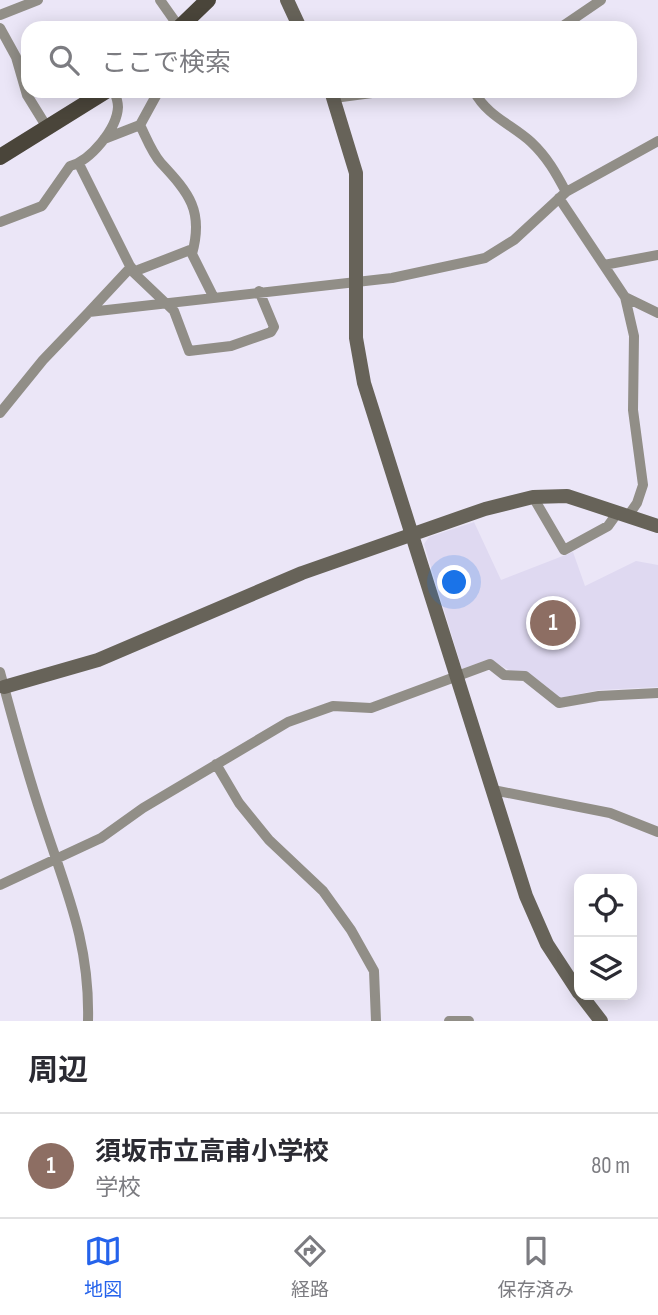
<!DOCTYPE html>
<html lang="ja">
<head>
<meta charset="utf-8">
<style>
	:root { --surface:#fff; --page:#f7f7f7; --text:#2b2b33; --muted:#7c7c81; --line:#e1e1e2; --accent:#2563eb }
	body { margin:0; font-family:"Sofia Sans Condensed","Noto Sans JP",sans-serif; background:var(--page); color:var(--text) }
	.controls { position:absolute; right:21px; bottom:21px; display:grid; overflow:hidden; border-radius:14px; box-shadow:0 4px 18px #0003 }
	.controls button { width:63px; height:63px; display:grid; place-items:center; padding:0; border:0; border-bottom:2px solid var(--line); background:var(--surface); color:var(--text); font:35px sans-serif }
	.you { position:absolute; left:455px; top:583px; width:24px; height:24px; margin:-18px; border:5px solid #fff; border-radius:50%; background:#1a73e8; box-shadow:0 0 0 10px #1a73e833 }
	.badge { display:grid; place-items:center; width:46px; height:46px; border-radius:50%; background:var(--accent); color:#fff; font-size:23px; font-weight:700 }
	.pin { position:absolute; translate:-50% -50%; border:4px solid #fff; box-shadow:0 2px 7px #0006 }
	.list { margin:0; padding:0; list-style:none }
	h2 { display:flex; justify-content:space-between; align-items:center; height:91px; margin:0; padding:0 28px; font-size:30px }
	h2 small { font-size:23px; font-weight:400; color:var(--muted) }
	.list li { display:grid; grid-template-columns:46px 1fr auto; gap:21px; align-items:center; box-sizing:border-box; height:105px; padding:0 28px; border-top:2px solid var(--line) }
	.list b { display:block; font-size:26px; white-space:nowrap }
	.list p { margin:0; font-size:23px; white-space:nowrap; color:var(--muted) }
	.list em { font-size:23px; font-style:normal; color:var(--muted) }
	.icon { flex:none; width:38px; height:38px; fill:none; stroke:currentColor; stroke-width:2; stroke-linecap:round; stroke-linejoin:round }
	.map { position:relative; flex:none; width:658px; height:1021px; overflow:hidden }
	.search { position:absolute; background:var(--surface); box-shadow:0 4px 18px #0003; left:21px; right:21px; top:21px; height:77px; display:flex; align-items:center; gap:18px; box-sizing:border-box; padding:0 24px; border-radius:21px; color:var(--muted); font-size:26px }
	.sheet { height:196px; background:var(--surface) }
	nav { display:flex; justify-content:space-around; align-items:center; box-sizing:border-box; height:98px; border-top:2px solid var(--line); background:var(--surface); font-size:19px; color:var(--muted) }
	nav a { display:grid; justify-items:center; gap:4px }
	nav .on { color:var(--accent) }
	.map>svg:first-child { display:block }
</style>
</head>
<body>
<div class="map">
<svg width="658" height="1021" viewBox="0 0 658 1021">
	<rect width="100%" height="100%" fill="#ebe6f7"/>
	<path fill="#dfd9f1" d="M474 522 501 580 573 552 585 586 636 561 658 565V687L599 690 560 698 489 659 462 669 424 544 429 537Z"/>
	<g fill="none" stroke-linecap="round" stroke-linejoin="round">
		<path stroke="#918e87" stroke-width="10" d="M160 0 179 27
			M0 15 38 0
			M0 28 16 57 27 95 48 129
			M560 28 601 0
			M474 91C487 116 511 124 531 142 547 157 556 173 566 192
			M334 98 387 91
			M140 125 157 94 163 91
			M104 139 140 125C146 137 152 153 161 163 189 193 204 211 192 254
			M79 164 133 272 174 311 189 351 231 346 271 332 274 327 259 291
			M559 198 625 297 634 336 633 410 643 485 637 503 628 516
			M0 222 42 206 70 166C90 161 117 129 118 107 118 102 116 96 114 91
			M604 265 658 255
			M133 272 190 250 213 296
			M625 297 658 313
			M89 312 131 267
			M0 413 43 360 89 312 392 278 485 258 514 240 566 192 658 141
			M533 497 564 550 608 526 618 512
			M0 672C13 721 26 769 42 817 66 891 90 942 88 1021
			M216 764 239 803 269 840 323 891 351 930 374 971 376 1021
			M493 790 610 813 658 832
			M0 885 101 838 143 808 288 722 333 706 371 708 490 664 504 675 525 676 559 703 599 696 658 693
			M449 1021H469"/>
		<path stroke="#676359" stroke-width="14" d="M287 0 300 28
			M331 91 356 173V338L364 383 526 896 547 944 579 993
			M4 687 98 660 302 573 485 509 533 497 567 496 658 526
			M581 995 601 1021"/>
		<path stroke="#4a453a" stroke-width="16" d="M179 28 208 0
			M0 157 106 91"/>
	</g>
</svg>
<div class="controls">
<button><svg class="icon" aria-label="locate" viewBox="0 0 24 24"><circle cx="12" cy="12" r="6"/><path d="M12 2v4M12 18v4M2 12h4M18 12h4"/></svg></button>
<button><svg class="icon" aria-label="layers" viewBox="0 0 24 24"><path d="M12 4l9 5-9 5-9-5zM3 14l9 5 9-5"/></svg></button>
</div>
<div class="you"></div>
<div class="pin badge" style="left:553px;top:623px;background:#8d6e63">1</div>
<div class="search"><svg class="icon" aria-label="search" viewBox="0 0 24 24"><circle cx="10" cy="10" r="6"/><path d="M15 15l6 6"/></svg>ここで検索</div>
</div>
<section class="sheet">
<h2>周辺<small></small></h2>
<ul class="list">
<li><span class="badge" style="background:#8d6e63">1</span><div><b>須坂市立高甫小学校</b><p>学校</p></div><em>80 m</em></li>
</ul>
</section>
<nav>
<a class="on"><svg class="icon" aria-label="map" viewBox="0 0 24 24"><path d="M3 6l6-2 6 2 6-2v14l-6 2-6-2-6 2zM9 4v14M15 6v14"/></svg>地図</a>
<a><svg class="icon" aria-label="directions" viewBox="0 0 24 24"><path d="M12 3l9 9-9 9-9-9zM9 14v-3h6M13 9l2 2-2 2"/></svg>経路</a>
<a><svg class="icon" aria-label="saved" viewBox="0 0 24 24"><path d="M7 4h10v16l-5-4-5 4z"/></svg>保存済み</a>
</nav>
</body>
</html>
